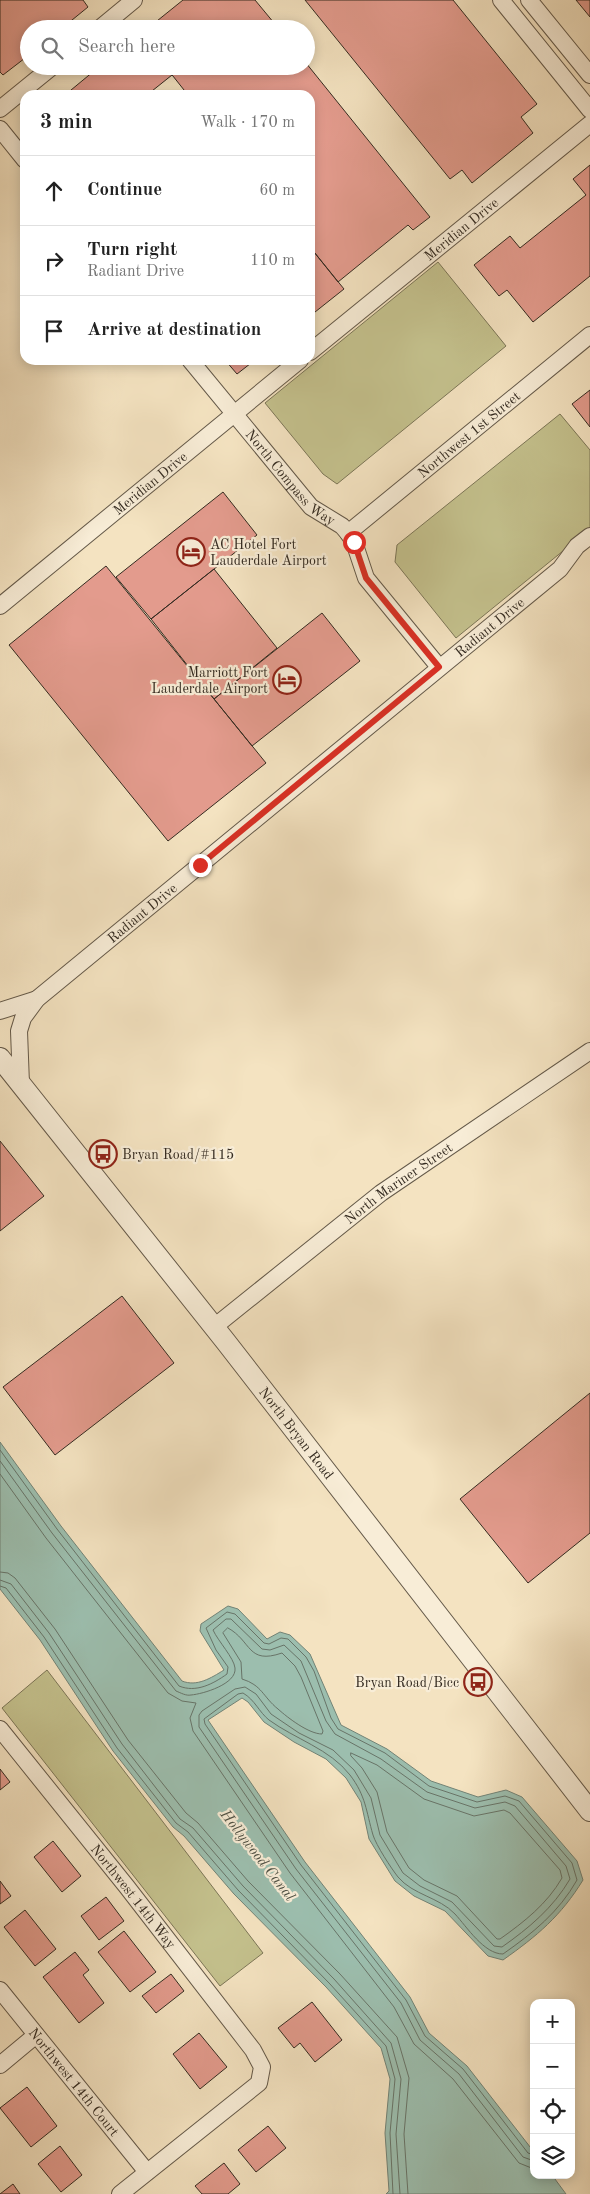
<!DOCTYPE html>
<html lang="en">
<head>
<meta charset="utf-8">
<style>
	:root { --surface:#fff; --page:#f6f6f6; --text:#222; --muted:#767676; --line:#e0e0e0 }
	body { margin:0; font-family:"Old Standard TT",serif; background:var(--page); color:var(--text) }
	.controls { position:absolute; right:15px; bottom:15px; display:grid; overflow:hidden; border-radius:10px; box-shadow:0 2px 12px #0003 }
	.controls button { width:45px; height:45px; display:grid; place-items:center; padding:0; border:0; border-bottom:1px solid var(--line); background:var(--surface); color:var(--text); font:25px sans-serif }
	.stop { position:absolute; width:15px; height:15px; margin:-11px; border:4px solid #d93025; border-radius:50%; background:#fff }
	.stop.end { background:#d93025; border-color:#fff; box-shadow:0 1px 5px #0008 }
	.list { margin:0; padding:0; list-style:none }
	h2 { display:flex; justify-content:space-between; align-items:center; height:65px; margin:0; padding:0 20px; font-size:21px }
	h2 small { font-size:16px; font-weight:400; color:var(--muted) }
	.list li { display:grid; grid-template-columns:32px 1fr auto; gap:15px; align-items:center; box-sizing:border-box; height:70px; padding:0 20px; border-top:1px solid var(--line) }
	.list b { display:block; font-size:19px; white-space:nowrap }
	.list p { margin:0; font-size:16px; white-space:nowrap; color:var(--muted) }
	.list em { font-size:16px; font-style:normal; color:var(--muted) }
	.icon { flex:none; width:28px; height:28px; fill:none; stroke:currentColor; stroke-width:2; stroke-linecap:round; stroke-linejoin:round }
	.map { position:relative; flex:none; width:590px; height:2194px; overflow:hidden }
	.search { position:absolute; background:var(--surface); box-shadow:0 2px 12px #0003; left:20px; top:20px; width:295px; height:55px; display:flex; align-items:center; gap:12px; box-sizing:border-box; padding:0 18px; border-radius:28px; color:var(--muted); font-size:19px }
	.panel { position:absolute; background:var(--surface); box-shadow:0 2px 12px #0003; left:20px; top:90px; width:295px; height:275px; border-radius:15px }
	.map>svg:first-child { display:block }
</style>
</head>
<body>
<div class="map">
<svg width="590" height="2194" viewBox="0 0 590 2194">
	<rect width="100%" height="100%" fill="#f4e3c1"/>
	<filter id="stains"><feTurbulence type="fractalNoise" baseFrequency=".004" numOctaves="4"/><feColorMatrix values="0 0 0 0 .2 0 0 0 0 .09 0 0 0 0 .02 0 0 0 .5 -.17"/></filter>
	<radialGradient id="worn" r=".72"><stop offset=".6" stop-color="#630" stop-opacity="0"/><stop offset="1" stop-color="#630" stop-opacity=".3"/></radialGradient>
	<path fill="#c4c18d" stroke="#7c7657" d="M438 262 506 346 337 484 323 474 265 403Z
		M560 414 590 450V529L456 638 395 562 397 545Z
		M47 1670 263 1953 220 1986 2 1708Z"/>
	<path fill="#9cbeae" stroke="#728376" d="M0 1442 61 1526 182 1681C197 1687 211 1678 224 1670L200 1631 201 1624 228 1606 238 1609 267 1639 280 1632 290 1635 310 1654 341 1725 387 1749 431 1781 478 1797 506 1790 522 1797 577 1861 583 1880C561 1916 537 1936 503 1960L488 1956 445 1911 414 1896 395 1881 369 1839 361 1802 346 1778 326 1759 294 1742 264 1722 248 1702 242 1698 208 1720 305 1862 410 1997 429 2033 467 2066 534 2152V2175H552L566 2194H386L389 2191 385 2133 390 2079 381 2048 326 1987 234 1894 184 1836 173 1827 113 1751 40 1640 0 1589Z"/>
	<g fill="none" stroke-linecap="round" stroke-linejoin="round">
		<path stroke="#687468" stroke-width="1" d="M0 1450 57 1529 179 1686C196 1693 213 1684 227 1674L228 1667 216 1650 206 1628 227 1612 235 1614 264 1643 269 1644 281 1638 288 1639 306 1657 314 1671 331 1718 338 1729 385 1753 429 1786 477 1802 505 1796 519 1801 572 1863 577 1880C559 1912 533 1933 503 1954 484 1954 467 1927 455 1914 439 1897 413 1895 398 1877 391 1868 376 1845 373 1835 366 1811 366 1796 350 1775 330 1749 295 1739 269 1720 259 1712 255 1700 243 1693L238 1694 204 1719 205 1724 301 1865 406 2000 425 2036 463 2069 528 2153 534 2155
			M0 1461 52 1533 176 1691C181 1693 186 1696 191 1695 203 1694 237 1684 235 1668 234 1658 218 1641 213 1630L226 1619H231L262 1649 270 1650 284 1645 301 1661 326 1721 335 1734 381 1759 427 1792 475 1808 505 1802 515 1806 566 1866 570 1879C553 1908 529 1928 502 1947L494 1946 452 1902 420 1886 403 1873 380 1835 371 1798 354 1770 333 1750 299 1733 271 1714 256 1694 245 1687 235 1689 202 1711 199 1715V1727L296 1869 401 2003 420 2040 459 2074 523 2157 534 2161
			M0 1474 46 1538 168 1693 182 1701 196 1703 190 1718 193 1731 290 1873 394 2007 414 2044 453 2079 519 2163 534 2169
			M0 1572 8 1573 15 1578 55 1629 128 1740 186 1813 198 1823 248 1881 340 1974 397 2037 409 2078 404 2134 408 2194
			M0 1580 11 1584 49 1633 122 1744 180 1819 193 1828 243 1886 334 1979 391 2043 401 2079 396 2134 400 2194
			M0 1586 6 1588 44 1637 117 1748 176 1823 188 1832 238 1890 330 1984 386 2046 395 2079 390 2133 393 2194
			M228 1628C252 1641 247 1665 282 1653L295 1666 301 1677 323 1731 322 1734C309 1734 288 1718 278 1709 263 1697 262 1685 242 1679L241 1662 223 1633Z
			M351 1753 377 1765 424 1799 474 1816 504 1810 510 1813 560 1870 562 1878C547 1904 524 1922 500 1939H497L457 1896 424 1880 409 1868 387 1832 377 1792 362 1768 351 1756Z"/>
	</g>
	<path fill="#e39b8d" stroke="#342b21" d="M0 0H83L88 7 61 29H29V55L3 75 0 72Z
		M183 0H255L279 29H147Z
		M305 0H453L537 104 521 117 533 133 472 183 462 170 450 179Z
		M576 0H590V17Z
		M306 63 430 217 413 230 408 225 338 282 310 247V95H188L165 66H306Z
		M100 66H165L172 75 147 95H65Z
		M590 165V276L533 322 507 290 499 296 474 265 510 236 520 248 586 195 573 179Z
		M310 247 344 289 310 316Z
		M225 360H255L237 374Z
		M590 390V427L572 404Z
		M223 492 257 535 151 619 116 577Z
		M106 566 266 763 168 841 9 645Z
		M214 569 277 648 214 699 151 619Z
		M322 613 360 661 252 746 214 699Z
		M0 1141 44 1196 0 1231Z
		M122 1296 174 1363 55 1455 3 1387Z
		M590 1393V1533L528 1583 460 1499Z
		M0 1769 10 1782 0 1790Z
		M53 1841 81 1876 62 1892 34 1857Z
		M0 1881 11 1896 0 1904Z
		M106 1897 124 1921 99 1940 81 1916Z
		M25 1910 56 1949 35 1966 4 1927Z
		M124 1931 156 1972 130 1992 98 1952Z
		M75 1952 89 1970 83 1975 104 2003 79 2023 43 1977Z
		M171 1974 184 1991 156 2013 142 1996Z
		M312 2002 342 2040 315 2062 300 2043 294 2048 278 2028Z
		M199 2033 227 2067 200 2089 173 2054Z
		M27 2087 57 2126 31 2147 0 2108Z
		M268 2126 286 2148 256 2172 238 2150Z
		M60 2146 82 2175 61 2192 38 2164Z
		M224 2163 240 2184 228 2194H202L195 2186Z
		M13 2184 20 2194H0Z"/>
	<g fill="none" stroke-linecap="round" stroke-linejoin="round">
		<defs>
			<g id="minor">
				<path d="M501 0 590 110"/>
				<path d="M529 0 590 75"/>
				<path d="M99 29 134 0"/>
				<path d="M0 109 53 66"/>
				<path d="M0 129 25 160"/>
				<path id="s1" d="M310 352 590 124"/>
				<path id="s2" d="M190 360 311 507 342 526 348 533 354 542 366 578 439 667"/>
				<path id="s3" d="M348 533 590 335"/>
				<path id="s4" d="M0 606 300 360"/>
				<path d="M0 1011 37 999"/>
				<path id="s5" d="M21 1084 19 1031 23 1018 37 999 560 569 577 546 590 536"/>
				<path id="s6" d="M214 1327 381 1193 590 1051"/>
				<path id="s7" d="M0 1729 127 1887 253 2050 262 2067 259 2083 120 2194"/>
				<path id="s8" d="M0 1990 147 2172"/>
				<path d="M0 2065 36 2035"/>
			</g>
			<g id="tertiary">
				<path id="s9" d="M0 1058 226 1342 590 1811"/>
			</g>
		</defs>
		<use href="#minor" stroke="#645949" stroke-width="18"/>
		<use href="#tertiary" stroke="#645949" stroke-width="22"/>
		<use href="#minor" stroke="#f8edd7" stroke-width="16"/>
		<use href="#tertiary" stroke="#f8edd7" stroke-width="20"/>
	</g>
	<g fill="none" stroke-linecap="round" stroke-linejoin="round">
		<path stroke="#d93025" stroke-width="6" d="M200 865 439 667 366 578 354 542"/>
	</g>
	<defs>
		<symbol id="hotel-ring" viewBox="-11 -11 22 22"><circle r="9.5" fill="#f8edd7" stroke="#8f2418" stroke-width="1.5"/><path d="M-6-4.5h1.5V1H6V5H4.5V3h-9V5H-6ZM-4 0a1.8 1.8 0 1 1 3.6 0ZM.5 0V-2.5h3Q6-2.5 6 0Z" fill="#8f2418"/></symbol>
		<symbol id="bus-ring" viewBox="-11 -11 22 22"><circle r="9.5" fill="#f8edd7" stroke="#8f2418" stroke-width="1.5"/><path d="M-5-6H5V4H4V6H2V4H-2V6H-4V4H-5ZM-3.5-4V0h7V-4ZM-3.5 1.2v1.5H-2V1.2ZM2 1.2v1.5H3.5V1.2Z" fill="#8f2418"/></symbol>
	</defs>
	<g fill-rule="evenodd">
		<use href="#hotel-ring" x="175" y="536" width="32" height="32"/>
		<use href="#hotel-ring" x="271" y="664" width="32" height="32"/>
		<use href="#bus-ring" x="87" y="1138" width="32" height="32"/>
		<use href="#bus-ring" x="462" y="1666" width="32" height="32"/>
	</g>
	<g text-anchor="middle" stroke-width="4.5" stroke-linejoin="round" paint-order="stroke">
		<g font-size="14" fill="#342b21" stroke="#f8edd7">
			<text dy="5" stroke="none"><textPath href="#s1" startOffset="195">Meridian Drive</textPath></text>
			<text dy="5" stroke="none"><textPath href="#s3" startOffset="156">Northwest 1st Street</textPath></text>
			<text dy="5" stroke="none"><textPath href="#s2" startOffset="155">North Compass Way</textPath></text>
			<text dy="5" stroke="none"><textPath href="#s4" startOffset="194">Meridian Drive</textPath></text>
			<text dy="5" stroke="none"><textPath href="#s5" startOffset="676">Radiant Drive</textPath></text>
			<text dy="5" stroke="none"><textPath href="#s5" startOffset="226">Radiant Drive</textPath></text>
			<text dy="5" stroke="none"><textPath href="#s6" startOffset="234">North Mariner Street</textPath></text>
			<text dy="5" stroke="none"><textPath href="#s9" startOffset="478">North Bryan Road</textPath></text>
			<text dy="5" stroke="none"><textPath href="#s7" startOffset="214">Northwest 14th Way</textPath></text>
			<text dy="5" stroke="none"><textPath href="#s8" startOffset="118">Northwest 14th Court</textPath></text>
		</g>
		<g font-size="14" fill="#342b21" stroke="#f8edd7" text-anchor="start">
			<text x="210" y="549">AC Hotel Fort<tspan x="210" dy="16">Lauderdale Airport</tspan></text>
			<text x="268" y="677" text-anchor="end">Marriott Fort<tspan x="268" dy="16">Lauderdale Airport</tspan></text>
			<text x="122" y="1159">Bryan Road/#115</text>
			<text x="459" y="1687" text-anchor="end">Bryan Road/Bicc</text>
		</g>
		<g font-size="15" font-style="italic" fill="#4e5044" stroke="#f8edd7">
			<text transform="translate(258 1855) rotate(52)" y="5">Hollywood Canal</text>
		</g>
	</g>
	<rect width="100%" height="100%" filter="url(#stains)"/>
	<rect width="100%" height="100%" fill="url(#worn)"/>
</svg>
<div class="controls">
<button>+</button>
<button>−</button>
<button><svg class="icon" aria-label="locate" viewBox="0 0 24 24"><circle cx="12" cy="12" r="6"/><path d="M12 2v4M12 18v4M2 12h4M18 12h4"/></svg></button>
<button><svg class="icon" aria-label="layers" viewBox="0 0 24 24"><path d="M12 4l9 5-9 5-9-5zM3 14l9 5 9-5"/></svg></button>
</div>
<div class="stop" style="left:354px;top:542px"></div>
<div class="stop end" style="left:200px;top:865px"></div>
<div class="search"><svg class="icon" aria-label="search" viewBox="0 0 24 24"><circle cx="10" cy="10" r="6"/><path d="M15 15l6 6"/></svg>Search here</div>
<section class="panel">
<h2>3 min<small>Walk · 170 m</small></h2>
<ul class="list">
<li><svg class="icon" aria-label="ahead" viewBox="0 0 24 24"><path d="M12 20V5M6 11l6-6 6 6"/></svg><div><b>Continue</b></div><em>60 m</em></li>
<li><svg class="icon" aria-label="right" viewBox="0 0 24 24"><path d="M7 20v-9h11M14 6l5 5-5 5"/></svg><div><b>Turn right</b><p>Radiant Drive</p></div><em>110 m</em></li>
<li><svg class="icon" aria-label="arrive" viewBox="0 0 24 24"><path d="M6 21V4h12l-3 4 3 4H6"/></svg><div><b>Arrive at destination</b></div></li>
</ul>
</section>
</div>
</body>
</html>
